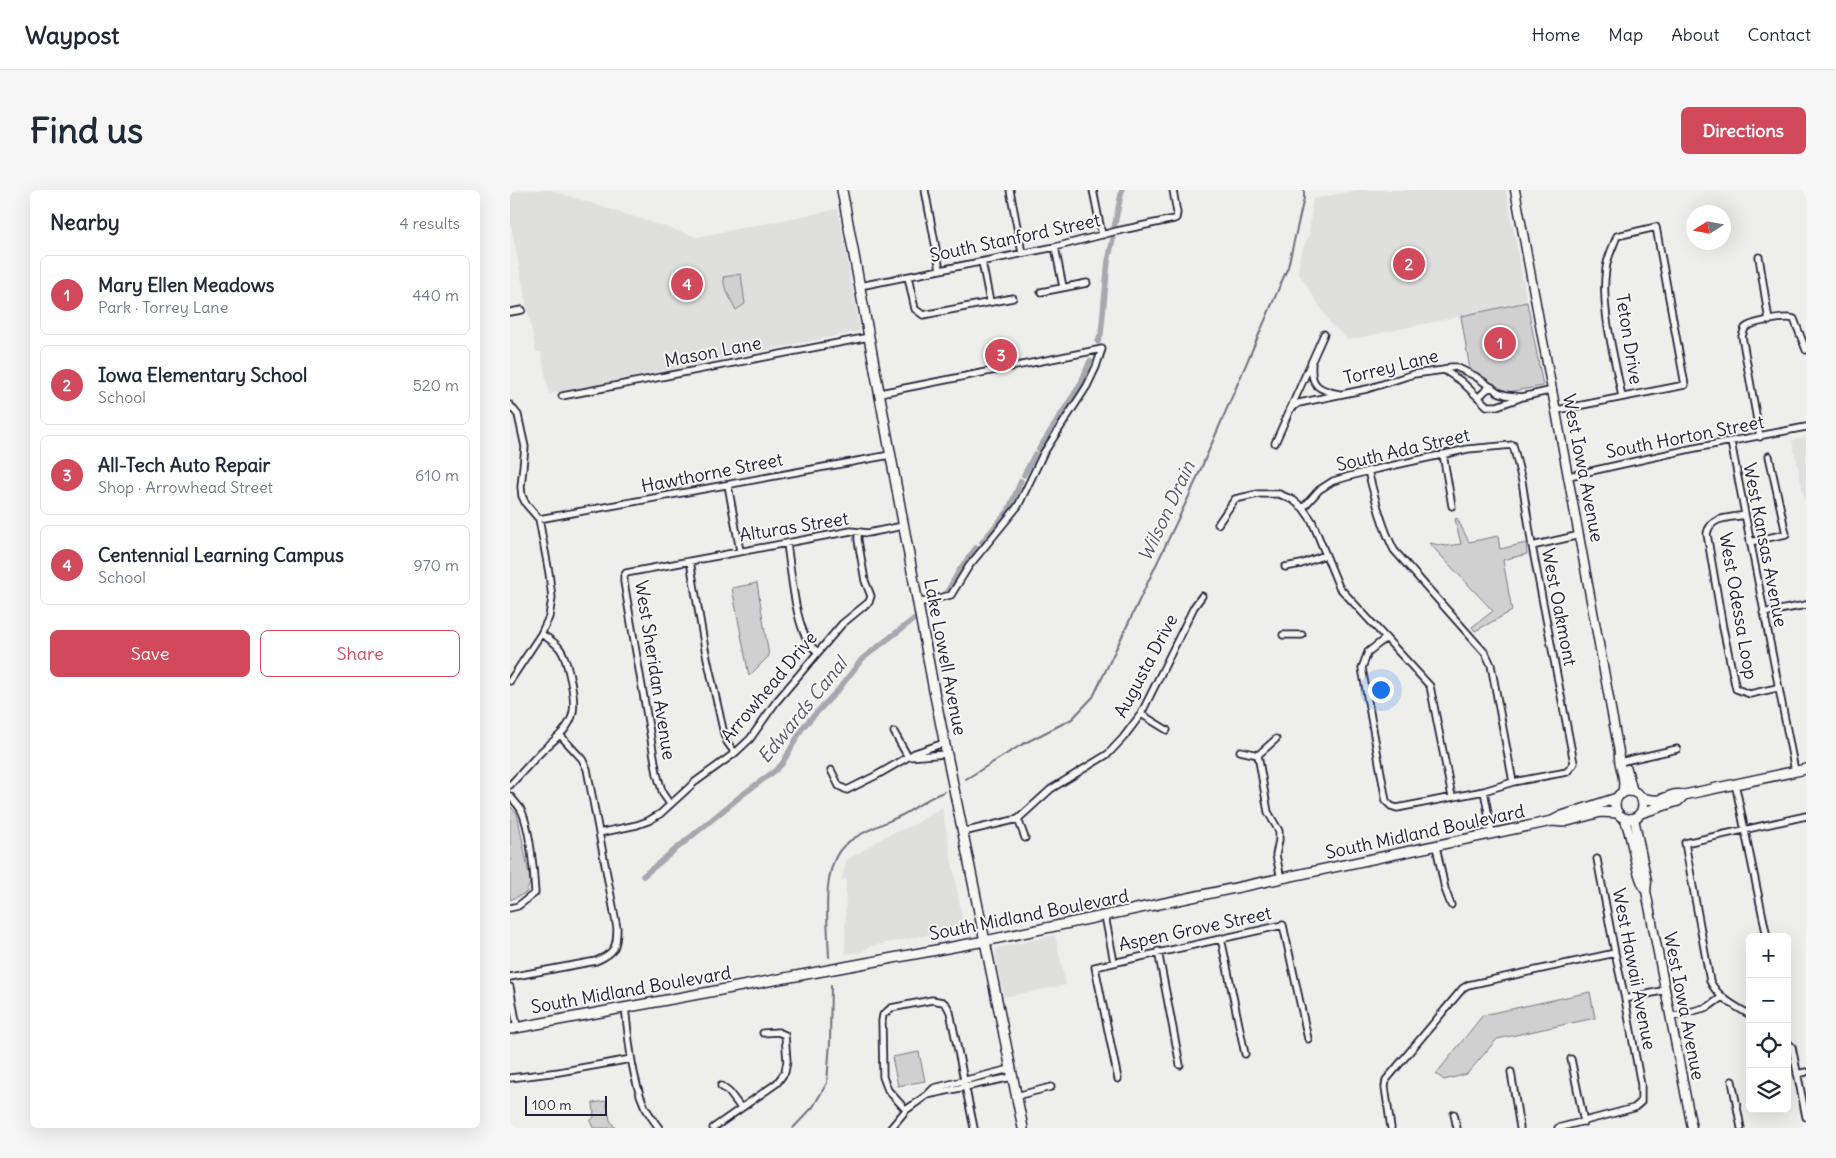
<!DOCTYPE html>
<html lang="en">
<head>
<meta charset="utf-8">
<style>
	:root { --surface:#fff; --page:#f6f6f7; --text:#1f2937; --muted:#747a83; --line:#e0e1e3; --accent:#d1495b }
	body { margin:0; font-family:Delius,sans-serif; background:var(--page); color:var(--text) }
	.controls { position:absolute; right:15px; bottom:15px; display:grid; overflow:hidden; border-radius:8px; box-shadow:0 5px 20px #0002 }
	.controls button { width:45px; height:45px; display:grid; place-items:center; padding:0; border:0; border-bottom:1px solid var(--line); background:var(--surface); color:var(--text); font:25px sans-serif }
	.compass { position:absolute; left:1176px; top:15px; width:45px; height:45px; border-radius:50%; background:var(--surface); box-shadow:0 5px 20px #0002; rotate:259deg }
	.scale { position:absolute; left:15px; bottom:12px; width:82px; box-sizing:border-box; padding-left:5px; border:2px solid #22223b; border-top:0; font-size:14px; line-height:18px; white-space:nowrap; color:#22223b; -webkit-text-stroke:4px #f6f6f2; paint-order:stroke }
	.you { position:absolute; left:870px; top:499px; width:18px; height:18px; margin:-12px; border:4px solid #fff; border-radius:50%; background:#1a73e8; box-shadow:0 0 0 8px #1a73e833 }
	.badge { display:grid; place-items:center; width:32px; height:32px; border-radius:50%; background:var(--accent); color:#fff; font-size:16px; font-weight:700 }
	.pin { position:absolute; translate:-50% -50%; border:2px solid #fff; box-shadow:0 1px 5px #0006 }
	.list { margin:0; padding:0; list-style:none }
	h2 { display:flex; justify-content:space-between; align-items:center; height:65px; margin:0; padding:0 20px; font-size:21px }
	h2 small { font-size:16px; font-weight:400; color:var(--muted) }
	.list li { display:grid; grid-template-columns:32px 1fr auto; gap:15px; align-items:center; box-sizing:border-box; height:80px; margin:0 10px 10px; padding:0 10px; border:1px solid var(--line); border-radius:8px }
	.list b { display:block; font-size:19px; white-space:nowrap }
	.list p { margin:0; font-size:16px; white-space:nowrap; color:var(--muted) }
	.list em { font-size:16px; font-style:normal; color:var(--muted) }
	.actions { display:flex; gap:10px; padding:15px 20px }
	.actions a { flex:1; padding:11px 0; border:1px solid var(--accent); border-radius:8px; text-align:center; font-size:18px; color:var(--accent) }
	.actions .main { background:var(--accent); color:#fff }
	.icon { flex:none; width:28px; height:28px; fill:none; stroke:currentColor; stroke-width:2; stroke-linecap:round; stroke-linejoin:round }
	.map { position:relative; flex:none; width:1296px; height:938px; overflow:hidden; border-radius:8px }
	header { display:flex; align-items:center; gap:30px; box-sizing:border-box; height:70px; padding:0 25px; background:var(--surface); border-bottom:1px solid var(--line) }
	header strong { font-size:24px }
	nav { display:flex; gap:28px; margin-inline-start:auto; font-size:18px }
	.intro { display:flex; align-items:center; justify-content:space-between; box-sizing:border-box; height:120px; padding:0 30px }
	h1 { margin:0; font-size:35px }
	.button { padding:12px 22px; border-radius:8px; background:var(--accent); color:#fff; font-size:18px; font-weight:700 }
	main { display:flex; gap:30px; padding:0 30px }
	aside { flex:1; background:var(--surface); border-radius:8px; box-shadow:0 5px 20px #0002 }
	.map>svg:first-child { display:block }
</style>
</head>
<body>
<header>
<strong>Waypost</strong>
<nav><a>Home</a><a>Map</a><a>About</a><a>Contact</a></nav>
</header>
<div class="intro"><h1>Find us</h1><a class="button">Directions</a></div>
<main>
<aside>
<h2>Nearby<small>4 results</small></h2>
<ul class="list">
<li><span class="badge">1</span><div><b>Mary Ellen Meadows</b><p>Park · Torrey Lane</p></div><em>440 m</em></li>
<li><span class="badge">2</span><div><b>Iowa Elementary School</b><p>School</p></div><em>520 m</em></li>
<li><span class="badge">3</span><div><b>All-Tech Auto Repair</b><p>Shop · Arrowhead Street</p></div><em>610 m</em></li>
<li><span class="badge">4</span><div><b>Centennial Learning Campus</b><p>School</p></div><em>970 m</em></li>
</ul>
<div class="actions"><a class="main">Save</a><a>Share</a></div>
</aside>
<div class="map">
<svg width="1296" height="938" viewBox="0 0 1296 938">
	<rect width="100%" height="100%" fill="#eeeeeb"/>
	<filter id="ink" filterUnits="userSpaceOnUse"><feTurbulence type="fractalNoise" baseFrequency=".02" numOctaves="2"/><feDisplacementMap in="SourceGraphic" scale="10" xChannelSelector="R" yChannelSelector="G"/><feConvolveMatrix kernelMatrix="1 2 1 2 8 2 1 2 1" color-interpolation-filters="sRGB"/></filter>
	<g filter="url(#ink)">
		<path fill="#dfdfde" d="M15 0H40L187 47 328 19 350 141 39 204 31 162H26L0 30V3Z
			M847 0H996L1017 112 838 150 821 134 788 82 790 66 799 44 803 9Z
			M1296 247V316L1282 250Z
			M432 617 454 738 361 756 351 762 335 764 336 689 331 690 337 670 376 646 404 635Z
			M545 745 556 795 494 807 485 764 488 758Z"/>
		<path fill="#d0d0d1" stroke="#797986" d="M231 84 235 114 226 120 215 98 213 87Z
			M1017 112 1033 196 998 202 989 199 960 180 951 126Z
			M947 328 959 352 988 346 990 359 1016 353 1017 364 993 370 1002 421 965 441 962 437 983 421 919 353 936 356 951 354 945 329Z
			M247 393 259 466 239 486 222 398Z
			M0 616 6 622 8 628 19 685 20 693 16 703 0 710Z
			M1080 802 1085 828 987 849 957 884 934 890 926 884 973 825Z
			M409 862 415 891 388 896 382 867Z
			M96 911 100 930 105 938H83L80 931 84 927 83 913Z"/>
		<g fill="none" stroke-linecap="round" stroke-linejoin="round">
			<path stroke="#727281" stroke-width="2" d="M456 589 511 555 562 529 583 507 680 304 778 77 794 8V0
				M319 767C318 737 311 683 331 659 341 646 373 634 388 627 404 620 417 607 434 602
				M283 938 303 917 317 893 320 852 321 796"/>
			<path stroke="#a7a7af" stroke-width="5.5" d="M604 38 612 0
				M588 152 591 144 598 71 603 49
				M529 259 570 195 580 171
				M514 285 525 264
				M472 352 498 321 511 291
				M437 402 450 379 466 358
				M419 419 424 415
				M133 686 232 605 266 580 272 574 293 537 329 499 352 469 404 429"/>
			<defs>
				<path id="minor" d="M415 0 430 80
					M500 0 512 63
					M583 0 592 45
					M545 57 553 97
					M1249 67 1259 131
					M472 72 480 112
					M398 87 405 119 413 125 503 108
					M350 96 545 57 607 41 664 29 666 28 667 23 663 0
					M531 102 577 93
					M0 122 12 120
					M802 174C800 196 809 200 829 204
					M934 180 951 191 977 216H987L1010 208
					M370 203 592 159 586 177 577 196 533 264 508 316 459 376 441 405 408 413
					M52 206 359 147
					M969 207 976 200 982 197
					M0 215 8 225 15 257 11 297 12 306 16 314 29 329 39 383 42 408 39 427 31 444 0 491
					M780 219 789 213 857 199 904 184 934 180 940 177H946L965 186 988 202 996 205 1012 207 1043 200
					M1047 220 1175 195 1146 37 1107 46C1103 57 1097 68 1096 79 1090 119 1105 168 1112 207
					M1250 247 1232 146C1233 144 1234 140 1235 138 1241 132 1276 126 1284 129L1296 160
					M1221 252 1285 581
					M765 253 814 144
					M933 264 942 316
					M858 281C865 308 871 334 884 360L976 464 981 475 1003 592
					M1059 286 1180 259 1296 237
					M218 295 230 361
					M793 318 809 300 823 291 858 281 958 259 1003 255 1012 291 1022 356 1064 573 1057 582 1003 592 974 601 887 618 881 616 876 611 852 478 858 462 876 448
					M1235 325C1220 328 1200 326 1197 344L1213 438 1226 499 1240 504 1267 498
					M29 329 380 265
					M708 334 725 309 748 304H769L783 310 793 318 802 331 829 397 920 496 942 607
					M1240 352 1276 344 1259 266
					M277 354C281 379 285 435 300 454 302 457 305 460 308 462
					M1022 356 1070 345
					M180 371 195 459 214 544 217 552 225 563
					M775 377 791 374 815 365
					M1253 423 1296 415
					M773 445H792
					M631 524 657 540
					M384 542 398 567
					M730 561 748 565
					M748 565 758 622 769 641V650L766 665 771 689
					M748 565 766 549
					M398 567 436 564
					M1114 571 1167 559
					M321 580 329 596 337 600 367 585 405 563 434 553
					M1225 593 1257 747
					M0 595C11 584 21 572 32 561 44 550 60 539 63 522 65 510 62 495 59 483 54 462 51 455 31 444
					M974 601 982 644
					M0 606C3 610 7 614 10 618 20 635 24 683 25 703L8 716 0 718
					M160 614 153 604 147 584 114 392V386L116 383 341 341 358 343 393 336
					M508 629 515 648
					M453 642 508 629 541 599 598 564 613 548 631 524 684 417 692 406
					M89 643 127 635 138 631 150 624 185 592 225 563 240 549 266 512 332 434 359 412 361 406 355 391 348 350V342
					M926 656 935 699 941 715
					M595 726 604 772
					M711 748 735 864
					M648 761 670 875
					M0 787 86 771C105 763 107 757 107 738L77 579 72 569 50 545
					M0 797 7 837
					M1115 809 1156 800
					M115 817C119 850 121 885 134 915 138 923 144 931 149 938
					M1240 825C1225 816 1208 808 1200 791L1175 653 1296 626
					M1161 827 1198 817 1212 807
					M1277 852 1282 857 1296 927
					M1061 869 1074 932
					M1001 882 1010 938
					M1287 884 1296 882
					M0 888 49 882 121 869
					M608 889 585 777 773 735 798 849
					M1222 891 1231 938
					M211 896 219 902 231 918
					M417 905 502 887
					M506 906 541 897
					M396 920 378 900 373 887 372 831 373 825 381 818 422 810 433 812 437 816 440 822 464 938
					M944 924 947 938
					M203 938 267 893 275 882 277 871 275 845 268 842 253 843
					M381 938 396 920 417 905 424 898 500 879
					M881 938 875 897 876 890 953 798 958 795 1105 763
					M1048 938 1124 918 1131 912V895L1115 809 1105 763 1087 669"/>
				<path id="tertiary" d="M1005 0 1109 562C1107 577 1117 585 1112 604
					M1117 579 1123 602
					M1114 628C1124 651 1123 679 1136 701L1182 938
					M1124 628 1137 691 1136 701"/>
				<path id="secondary" d="M332 0 424 501 513 938
					M1105 615a14 14 0 1 1 28 0a14 14 0 1 1-28 0Z
					M1131 608C1137 609 1143 611 1149 610 1160 607 1162 603 1174 605L1296 579
					M1131 623 1168 611 1174 605
					M1042 631 1052 626 1107 608
					M0 839 475 751 1042 631 1054 632 1091 622 1108 623"/>
			</defs>
			<use href="#minor" stroke="#22223b" stroke-width="9"/>
			<use href="#tertiary" stroke="#22223b" stroke-width="11"/>
			<use href="#secondary" stroke="#22223b" stroke-width="12"/>
			<use href="#minor" stroke="#f6f6f2" stroke-width="5.5"/>
			<use href="#tertiary" stroke="#f6f6f2" stroke-width="8"/>
			<use href="#secondary" stroke="#f6f6f2" stroke-width="9"/>
		</g>
	</g>
	<g text-anchor="middle" stroke-width="4" stroke-linejoin="round" paint-order="stroke">
		<g font-size="18" fill="#22223b" stroke="#f6f6f2">
			<text transform="translate(505 48) rotate(-12)" y="6">South Stanford Street</text>
			<text transform="translate(1119 149) rotate(81)" y="6">Teton Drive</text>
			<text transform="translate(203 162) rotate(-11)" y="6">Mason Lane</text>
			<text transform="translate(881 177) rotate(-14)" y="6">Torrey Lane</text>
			<text transform="translate(1175 247) rotate(-11)" y="6">South Horton Street</text>
			<text transform="translate(893 260) rotate(-13)" y="6">South Ada Street</text>
			<text transform="translate(1073 278) rotate(79)" y="6">West Iowa Avenue</text>
			<text transform="translate(202 283) rotate(-11)" y="6">Hawthorne Street</text>
			<text transform="translate(284 337) rotate(-9)" y="6">Alturas Street</text>
			<text transform="translate(1255 355) rotate(79)" y="6">West Kansas Avenue</text>
			<text transform="translate(1228 416) rotate(80)" y="6">West Odessa Loop</text>
			<text transform="translate(1049 417) rotate(79)" y="6">West Oakmont</text>
			<text transform="translate(435 467) rotate(79)" y="6">Lake Lowell Avenue</text>
			<text transform="translate(636 476) rotate(-62)" y="6">Augusta Drive</text>
			<text transform="translate(145 480) rotate(81)" y="6">West Sheridan Avenue</text>
			<text transform="translate(259 497) rotate(-50)" y="6">Arrowhead Drive</text>
			<text transform="translate(915 642) rotate(-12)" y="6">South Midland Boulevard</text>
			<text transform="translate(519 725) rotate(-11)" y="6">South Midland Boulevard</text>
			<text transform="translate(685 739) rotate(-12)" y="6">Aspen Grove Street</text>
			<text transform="translate(1124 779) rotate(79)" y="6">West Hawaii Avenue</text>
			<text transform="translate(121 800) rotate(-10)" y="6">South Midland Boulevard</text>
			<text transform="translate(1174 816) rotate(79)" y="6">West Iowa Avenue</text>
		</g>
		<g font-size="19" font-style="italic" fill="#575769" stroke="#f6f6f2">
			<text transform="translate(656 321) rotate(-65)" y="7">Wilson Drain</text>
			<text transform="translate(292 520) rotate(-51)" y="7">Edwards Canal</text>
		</g>
	</g>
</svg>
<div class="controls">
<button>+</button>
<button>−</button>
<button><svg class="icon" aria-label="locate" viewBox="0 0 24 24"><circle cx="12" cy="12" r="6"/><path d="M12 2v4M12 18v4M2 12h4M18 12h4"/></svg></button>
<button><svg class="icon" aria-label="layers" viewBox="0 0 24 24"><path d="M12 4l9 5-9 5-9-5zM3 14l9 5 9-5"/></svg></button>
</div>
<svg class="compass" viewBox="-18 -18 36 36"><path d="M0-13l5 13h-10z" fill="#e53935"/><path d="M0 13l5-13h-10z" fill="#747a83"/></svg>
<div class="scale">100 m</div>
<div class="you"></div>
<div class="pin badge" style="left:990px;top:153px">1</div>
<div class="pin badge" style="left:899px;top:74px">2</div>
<div class="pin badge" style="left:491px;top:165px">3</div>
<div class="pin badge" style="left:177px;top:94px">4</div>
</div>
</main>
</body>
</html>
